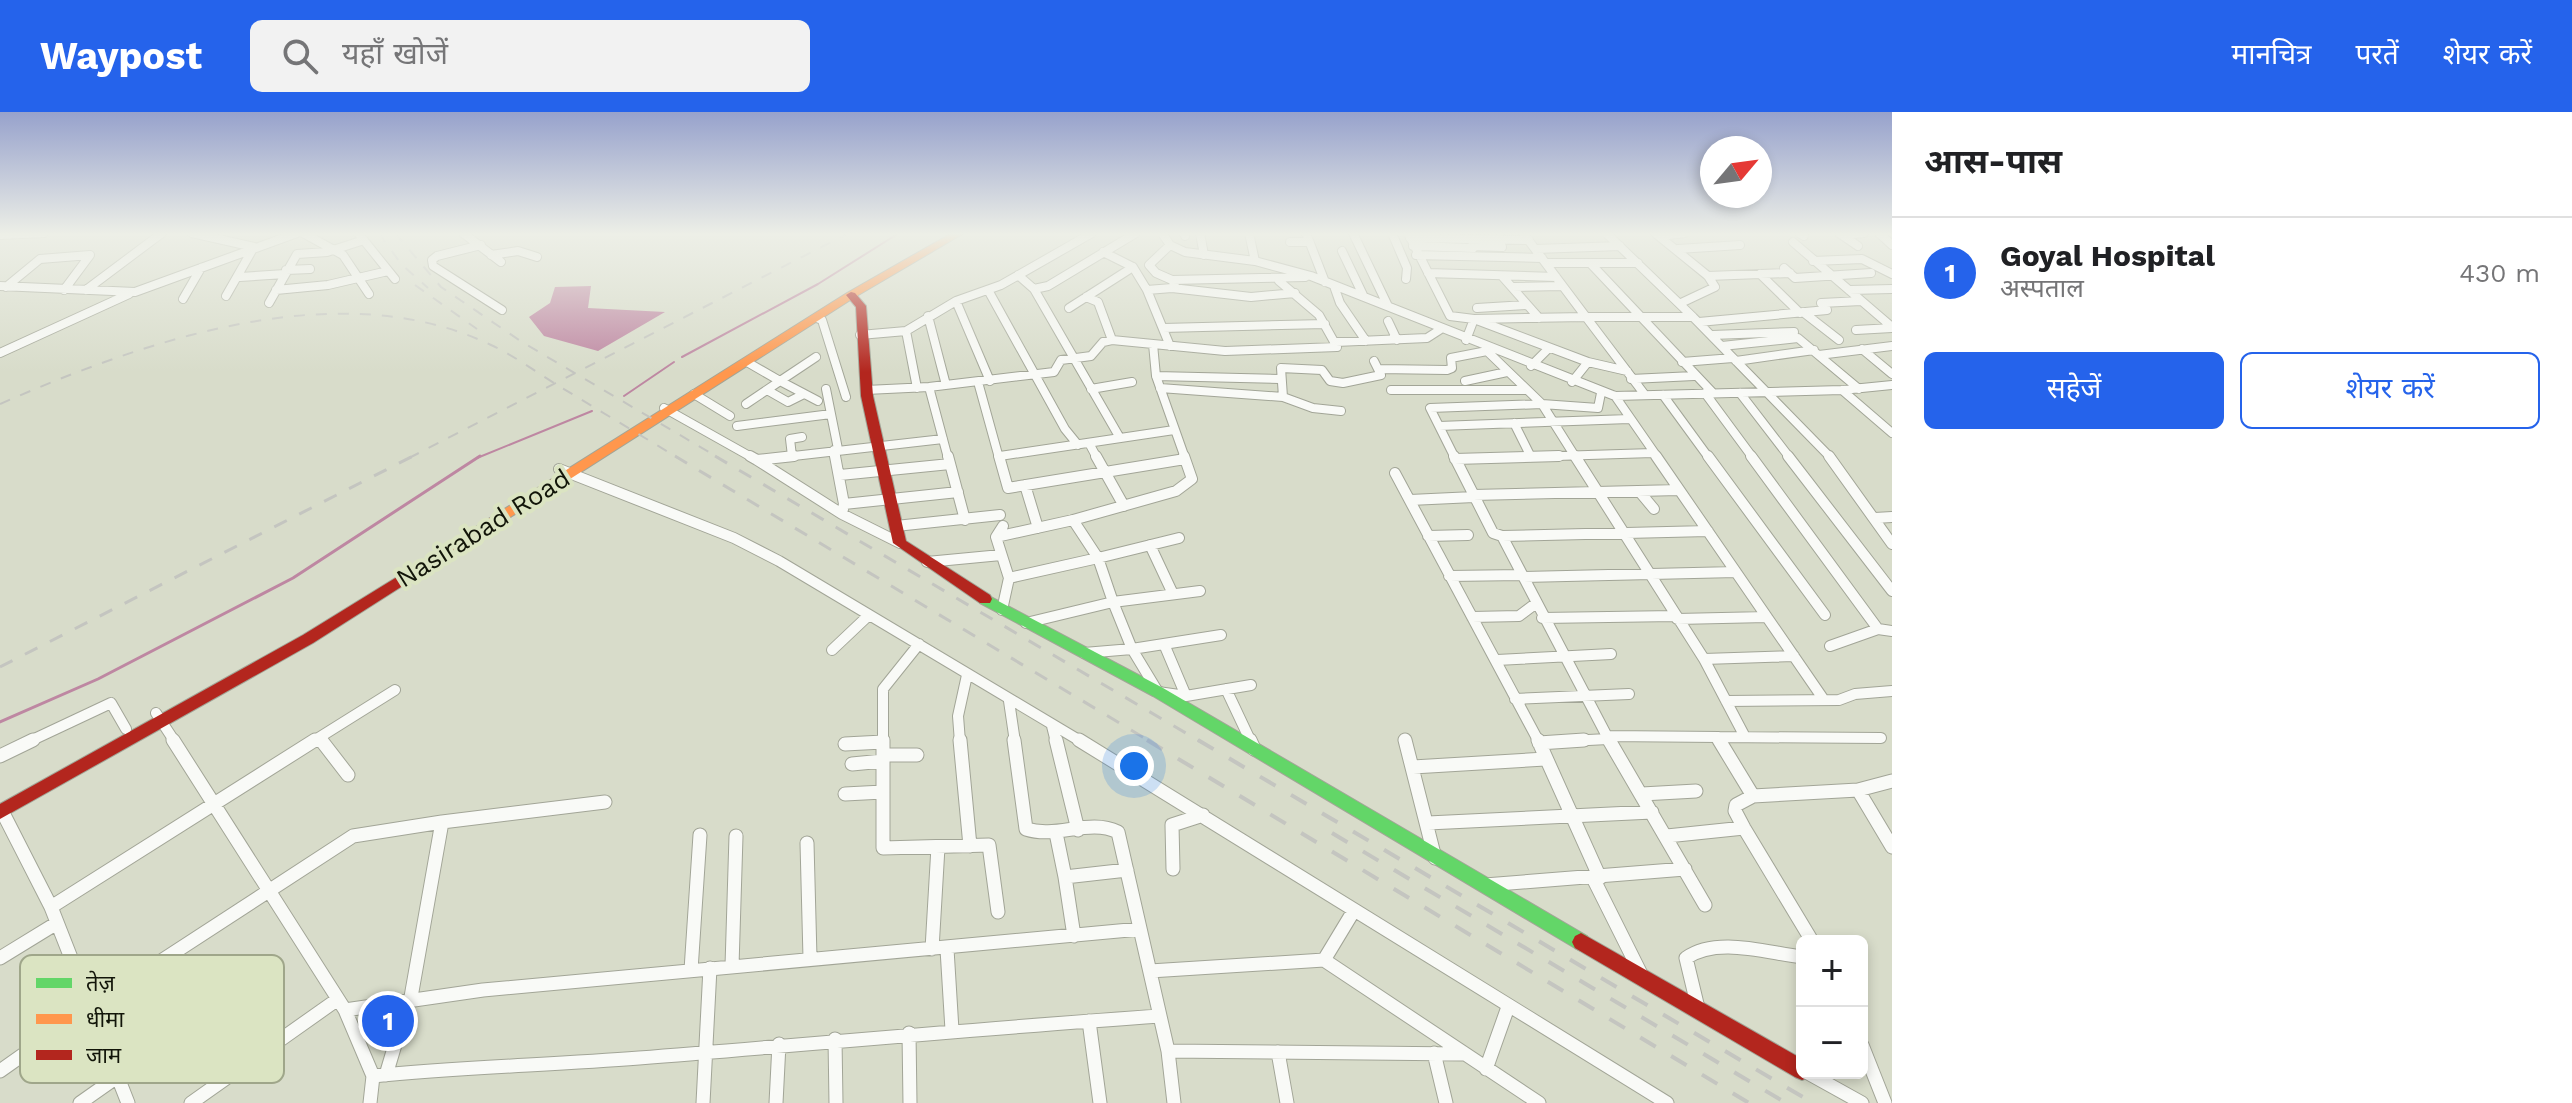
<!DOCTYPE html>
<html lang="hi">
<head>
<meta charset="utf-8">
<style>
	:root { --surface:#fff; --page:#f2f2f2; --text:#202124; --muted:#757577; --line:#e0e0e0; --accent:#2563eb }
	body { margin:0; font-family:"Work Sans","Noto Sans Devanagari",sans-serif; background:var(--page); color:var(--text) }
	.controls { position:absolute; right:24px; bottom:24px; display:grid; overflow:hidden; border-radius:12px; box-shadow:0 4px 12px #0003 }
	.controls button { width:72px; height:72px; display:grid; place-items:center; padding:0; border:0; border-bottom:2px solid var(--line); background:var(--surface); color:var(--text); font:40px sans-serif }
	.compass { position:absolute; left:1700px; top:24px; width:72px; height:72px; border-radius:50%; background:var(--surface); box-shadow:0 4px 12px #0003; rotate:61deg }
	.you { position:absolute; left:1134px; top:654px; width:28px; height:28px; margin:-20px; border:6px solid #fff; border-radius:50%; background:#1a73e8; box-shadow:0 0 0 12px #1a73e833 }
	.badge { display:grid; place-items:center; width:52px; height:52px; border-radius:50%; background:var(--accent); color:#fff; font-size:26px; font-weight:700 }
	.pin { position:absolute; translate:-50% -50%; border:4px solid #fff; box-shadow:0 2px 8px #0006 }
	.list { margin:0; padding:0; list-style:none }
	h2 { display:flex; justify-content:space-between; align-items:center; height:104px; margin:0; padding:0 32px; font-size:34px }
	h2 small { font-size:26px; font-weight:400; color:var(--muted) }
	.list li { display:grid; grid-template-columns:52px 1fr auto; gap:24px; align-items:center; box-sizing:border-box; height:112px; padding:0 32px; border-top:2px solid var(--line) }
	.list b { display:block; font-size:30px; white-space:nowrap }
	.list p { margin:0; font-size:26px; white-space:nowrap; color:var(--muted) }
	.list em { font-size:26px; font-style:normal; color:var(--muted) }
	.actions { display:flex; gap:16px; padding:24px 32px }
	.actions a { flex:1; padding:18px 0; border:2px solid var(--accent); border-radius:12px; text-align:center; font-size:28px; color:var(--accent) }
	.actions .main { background:var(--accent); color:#fff }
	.icon { flex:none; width:44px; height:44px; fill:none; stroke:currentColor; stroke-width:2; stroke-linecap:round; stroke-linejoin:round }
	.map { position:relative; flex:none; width:1892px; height:991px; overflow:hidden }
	header { display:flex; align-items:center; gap:48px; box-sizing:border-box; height:112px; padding:0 40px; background:var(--accent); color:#fff }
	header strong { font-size:38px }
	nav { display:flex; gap:44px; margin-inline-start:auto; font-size:28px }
	.search { width:560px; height:72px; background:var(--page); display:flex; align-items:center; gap:20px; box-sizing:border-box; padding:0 28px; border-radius:12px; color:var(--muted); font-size:30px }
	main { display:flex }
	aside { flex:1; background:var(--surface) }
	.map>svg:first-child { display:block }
</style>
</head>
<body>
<header>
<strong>Waypost</strong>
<div class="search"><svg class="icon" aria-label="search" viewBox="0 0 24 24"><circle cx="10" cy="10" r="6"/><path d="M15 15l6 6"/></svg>यहाँ खोजें</div>
<nav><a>मानचित्र</a><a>परतें</a><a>शेयर करें</a></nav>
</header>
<main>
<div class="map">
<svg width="1892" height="991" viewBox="0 0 1892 991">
	<rect width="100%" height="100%" fill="#d8dcca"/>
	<path fill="#be87a2" d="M591 174 588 196 665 200 598 239 544 224 529 205 550 191 555 175Z"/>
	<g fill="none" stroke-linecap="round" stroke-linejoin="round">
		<path stroke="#be87a2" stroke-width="2" d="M682 245 818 172 899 121
			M624 284 674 250
			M477 346 592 299"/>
		<path stroke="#be87a2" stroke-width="3" d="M0 610 98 567 293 466 480 344"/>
		<defs>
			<path id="street-far2" d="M192 121 254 135 226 184
				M303 121 343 143 369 182
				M358 121 395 167
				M463 121 501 150
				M1162 121 1170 133 1185 140 1255 149 1311 164 1615 284 1842 278 1892 273
				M1184 121 1185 124
				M1200 121 1204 143
				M1249 121 1255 149
				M1306 121 1325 170
				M1353 121 1387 192
				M1392 121 1407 156 1406 167
				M1408 121 1450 204 1474 207 1466 228
				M1523 121 1586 205
				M1606 121 1693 205
				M1655 121 1708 164 1715 175 1681 191
				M1799 121 1804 124
				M1839 121 1858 134
				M1879 121 1892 133
				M0 123 44 121
				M1842 123 1864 121
				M1660 124 1685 121
				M1410 126 1529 128
				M1290 130H1309
				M1793 130 1892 215
				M481 133 437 144 432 148 433 154 502 198
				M1170 133 1149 153 1156 161 1172 168
				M1413 134 1473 136
				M1472 134 1502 135
				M1536 137 1620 134
				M1678 137 1740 133
				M1342 139 1363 183
				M1103 140 1133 155 1147 178 1170 234
				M491 143 518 139 537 145
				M1416 143 1542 146
				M1813 149 1862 147 1892 162
				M1546 151H1638
				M1591 152 1713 281
				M1784 156 1795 166 1871 161
				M286 158 310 157
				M1428 161 1556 165
				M1760 162 1800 201
				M1018 163 1034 177 1120 326
				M1502 164 1539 206
				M1708 164 1790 161
				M240 165 285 162
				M0 174 135 180 297 121
				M1334 174 1340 191 1366 229
				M6 175 40 147 90 143 64 178
				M1512 175 1562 174
				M1176 176 1172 168 1305 165
				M1034 177 1048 174 1136 121
				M86 178 162 121
				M276 178 328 173 388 159
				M988 178 1065 317 1078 333
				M1147 178 1172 176 1251 185 1295 181
				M1849 178 1892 177
				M1086 185 1098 190 1112 228
				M183 187 201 156
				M269 191 297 142 327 140 364 128
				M1821 191 1861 189
				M1069 196 1133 155
				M1477 196 1526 193
				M1803 200 1839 228
				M928 204 946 273
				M1586 205 1474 207 1588 250 1627 259
				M817 206 822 208 846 285
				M1388 209 1397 228
				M1699 210 1827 198
				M1163 216 1325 212
				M1856 218 1892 216
				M906 219 917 276
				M860 223 906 219 956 189
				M1712 223 1794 220
				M1336 230 1427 226 1441 217
				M1153 232 1156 264 1185 346
				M1722 234 1798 226 1859 277
				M1862 237 1892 262
				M1487 239 1542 292 1576 346
				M0 241 129 182
				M1819 243 1892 234
				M1736 249 1814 238
				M747 250 780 269 816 245
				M1682 250 1733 246
				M1531 254 1549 236
				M1379 257 1447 258 1452 256 1451 246 1487 239
				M1156 264 1279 267
				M1631 267 1694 264
				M990 269 956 189 1001 173 1092 121
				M1465 269 1507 260
				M978 270 999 346
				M1572 270 1588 250
				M929 275 948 346
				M1160 276 1283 285 1313 296 1341 299
				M826 277 838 337
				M1091 277 1132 270
				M767 278 788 290 804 282
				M866 278 929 275 1054 260 1061 248 1091 244 1103 230 1112 228 1225 239 1337 235 1319 203 1279 169
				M1391 278H1526
				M1842 278 1892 321
				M1705 281 1753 346
				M1740 281 1790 346
				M694 282 730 304
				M1645 283 1586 205H1693L1831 346
				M1663 283 1709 346
				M1615 284 1658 346
				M1283 285 1281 256 1322 258 1330 269 1343 271 1381 263 1374 249
				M746 292 780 269 818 289
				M664 296 753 346
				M1514 311 1531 345
				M737 314 831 302
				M1439 314 1430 296 1542 292 1598 296 1601 281
				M1089 331 1097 346
				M834 338 835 346
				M792 344 790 327 802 325
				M1000 344 1174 318
				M776 346 943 327
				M1455 346 1439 314 1629 307
				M1493 346 1653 341"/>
			<path id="street-far1" d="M750 344 757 348
				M794 344 757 348 842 402
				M835 344 844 392 842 402 900 431
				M948 344 965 408
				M999 344 1008 376 1185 347
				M1096 344 1124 394
				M1454 344 1493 421 1502 424 1610 630
				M1575 344 1704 547
				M1656 344 1824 588
				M1708 344 1825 503
				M1751 344 1878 517 1830 534
				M1788 344 1892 479
				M1829 344 1892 432
				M1455 347 1559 344
				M559 357 734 426 779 449 1082 630
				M1395 361 1539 630
				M840 363 950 352
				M1025 373 1038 416
				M1639 379 1654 397
				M1473 383 1679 378
				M1410 388 1474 385
				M844 392 958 380
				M1875 406 1892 405
				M896 414 1000 403
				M1428 424 1468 423
				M1502 424 1708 419
				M996 425 1073 408
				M1150 433 1173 482
				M927 450 1001 443
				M1449 464 1522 463
				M1523 465 1736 460
				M1009 466 1098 446 1073 408 1176 379 1192 367 1184 344
				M1200 479 1113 490 1132 537 1221 523
				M1002 498 1009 466 996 425 1003 414
				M1472 505 1519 504 1535 492
				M1542 506 1675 504
				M1677 507 1767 505
				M1026 511 1113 490 1098 446 1179 426
				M1878 517 1892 519
				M1164 532 1186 584
				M832 538 869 503
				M1084 541 1132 537 1158 580 1186 584 1251 573
				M1497 548 1611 542
				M1226 577 1251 630
				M1515 587 1629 582
				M1009 589 1015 630
				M1726 589 1839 588 1855 582 1892 579
				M156 601 175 630
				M1052 614 1056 630
				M1744 623 1704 547 1794 544
				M1607 624 1719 625
				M319 626 322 630
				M28 630 111 591 126 617
				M312 630 395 578
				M875 630H883
				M883 630V577L919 532
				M960 630 958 604 967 563
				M1549 630 1608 627
				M1720 630 1717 625 1881 626"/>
			<path id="street" d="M173 628 345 898 373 964 370 991
				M321 628 348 663
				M883 628V736L989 733 998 800
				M960 628 970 734
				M1014 628 1026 717C1057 727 1089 706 1118 720L1168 939 1174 991
				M1056 628 1078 718
				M1079 628 1667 991
				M1250 628 1254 637
				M1405 628 1435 746
				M1538 628 1600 766
				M1609 628 1705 793
				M1719 628 1753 684
				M1539 631 1584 628
				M845 632 883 630
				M883 643H917
				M0 644 33 628
				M852 652 883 649
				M1413 655 1545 647
				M1858 678 1892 735
				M845 682 883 680
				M1642 682 1696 679
				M2 699 51 795 128 991
				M442 710 605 690
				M1428 711 1652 700
				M1056 721 1065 765
				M1667 724 1744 716
				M807 731 810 846
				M1173 757 1172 713 1203 703
				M1593 766 1642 864
				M1485 773 1685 757
				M51 795 315 628
				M1074 824 1065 765 1127 758
				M1812 829 1744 716 1735 699 1736 693 1753 684 1858 678 1892 669
				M932 837 938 735
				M947 837 952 918
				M0 846 57 811
				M1324 848 1539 991
				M732 854 736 724
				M691 858 700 723
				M1150 859 1324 848 1353 800
				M1698 896 1686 846C1717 824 1767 841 1802 845
				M345 898 483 878 1140 817
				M1089 909 1100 991
				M909 921 910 991
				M835 927 836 991
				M1862 933 1885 991
				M1168 939 1462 942
				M1278 940 1287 991
				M1434 941 1446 991
				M1486 957 1508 895
				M0 959 92 894 353 724 442 710 411 885
				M1808 961 1862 991
				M386 963 405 899
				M373 964C462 955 550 953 639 946 813 932 986 916 1160 904
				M80 991 117 965
				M191 991 338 887
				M703 991 710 856
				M776 991 779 932"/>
			<path id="fast" d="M985 482 1163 576 1587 824 1590 830 1587 836 1581 839 1575 836 1153 584 980 491 978 487 980 483Z"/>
			<path id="slow" d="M952 121H964L855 185 462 436H452L450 433 452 430 847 181Z"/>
			<path id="jam" d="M851 180 855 181 866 194 873 284 906 429 990 483 992 487 990 491H980L893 431 861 284 856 195 846 183Z
				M457 428 464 433 462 436 313 531 0 707V692L303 523Z
				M1581 821 1802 947V961H1810L1809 965 1802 968 1795 965 1575 836 1572 830 1575 824Z"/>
		</defs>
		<use href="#street-far2" stroke="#a2a597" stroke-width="10"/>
		<use href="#street-far1" stroke="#a2a597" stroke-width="12"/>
		<use href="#street" stroke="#a2a597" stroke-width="15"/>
		<use href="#fast" stroke="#a2a597" stroke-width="2"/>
		<use href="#slow" stroke="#a2a597" stroke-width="2"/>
		<use href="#jam" stroke="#a2a597" stroke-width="2"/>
		<use href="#street-far2" stroke="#f9faf7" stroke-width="8"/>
		<use href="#street-far1" stroke="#f9faf7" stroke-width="10"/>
		<use href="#street" stroke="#f9faf7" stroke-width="13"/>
		<use href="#fast" fill="#63d668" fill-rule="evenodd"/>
		<use href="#slow" fill="#ff974d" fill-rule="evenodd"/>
		<use href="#jam" fill="#b3261e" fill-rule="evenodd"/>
		<path stroke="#c4c5c0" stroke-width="2" stroke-dasharray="11 11" stroke-linecap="butt" d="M379 121 401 152 428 176
			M395 121 441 175 522 230 719 346
			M415 173 477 217
			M0 292C144 229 339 160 491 233 513 243 533 258 554 271 595 296 637 321 678 346
			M409 346 849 121"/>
		<path stroke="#c4c5c0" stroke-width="3" stroke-dasharray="14 14" stroke-linecap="butt" d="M675 344 1151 630
			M715 344 1201 630
			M0 555 413 344"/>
		<path stroke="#c4c5c0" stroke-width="4" stroke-dasharray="18 18" stroke-linecap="butt" d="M1147 628 1749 991
			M1198 628 1813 991
			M1332 721 1786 991"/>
	</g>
	<linearGradient id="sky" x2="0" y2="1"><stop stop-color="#97a2cc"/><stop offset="0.47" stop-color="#edefe7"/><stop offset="1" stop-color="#edefe7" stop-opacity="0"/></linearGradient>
	<rect width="1892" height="260" fill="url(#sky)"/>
	<g text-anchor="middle" stroke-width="8" stroke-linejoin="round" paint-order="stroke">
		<g font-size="26" fill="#121509" stroke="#dbe4c2">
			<text transform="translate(483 416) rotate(-32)" y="9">Nasirabad Road</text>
		</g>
	</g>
	<rect x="20" y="843" width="264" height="128" rx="12" fill="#dbe4c2" stroke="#9fa68a" stroke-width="2"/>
	<rect x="36" y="866" width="36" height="10" fill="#63d668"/>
	<rect x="36" y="902" width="36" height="10" fill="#ff974d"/>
	<rect x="36" y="938" width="36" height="10" fill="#b3261e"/>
	<g font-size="22" fill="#121509">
		<text x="86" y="879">तेज़</text>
		<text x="86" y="915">धीमा</text>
		<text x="86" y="951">जाम</text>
	</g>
</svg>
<div class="controls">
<button>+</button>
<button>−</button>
</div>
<svg class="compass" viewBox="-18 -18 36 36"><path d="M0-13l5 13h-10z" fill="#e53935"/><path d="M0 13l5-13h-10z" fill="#757577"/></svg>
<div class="you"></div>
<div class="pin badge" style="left:388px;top:909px">1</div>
</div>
<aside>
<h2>आस-पास<small></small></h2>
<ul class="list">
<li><span class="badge">1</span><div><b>Goyal Hospital</b><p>अस्पताल</p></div><em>430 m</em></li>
</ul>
<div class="actions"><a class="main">सहेजें</a><a>शेयर करें</a></div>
</aside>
</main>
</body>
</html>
